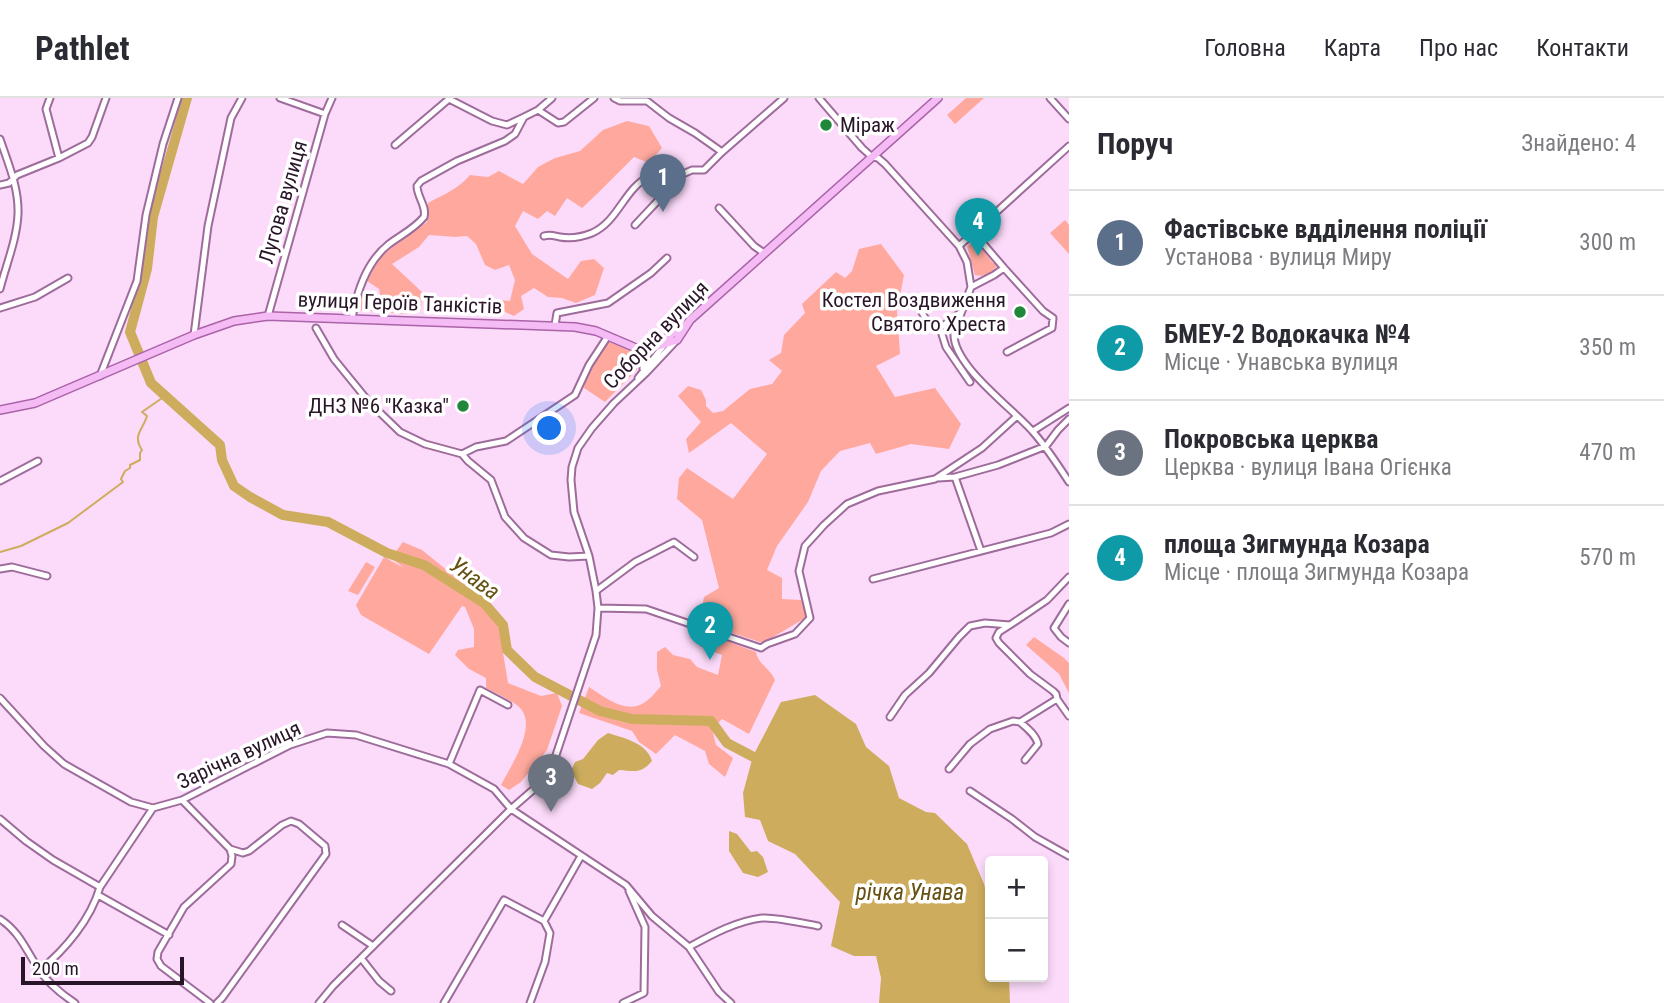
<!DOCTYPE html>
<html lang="uk">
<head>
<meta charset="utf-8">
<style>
	:root { --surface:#fff; --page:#f7f7f7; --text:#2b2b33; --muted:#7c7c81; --line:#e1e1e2; --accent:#21873b }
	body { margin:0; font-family:"Roboto Condensed",sans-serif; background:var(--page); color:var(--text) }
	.controls { position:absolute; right:21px; bottom:21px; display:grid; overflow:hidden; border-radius:7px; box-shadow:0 4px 10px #0003 }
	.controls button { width:63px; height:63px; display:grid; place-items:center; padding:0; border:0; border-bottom:2px solid var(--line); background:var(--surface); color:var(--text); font:35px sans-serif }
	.scale { position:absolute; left:21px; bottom:18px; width:163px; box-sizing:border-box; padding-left:7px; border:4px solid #291528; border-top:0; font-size:19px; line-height:24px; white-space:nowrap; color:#291528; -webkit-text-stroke:5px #fff; paint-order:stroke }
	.you { position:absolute; left:550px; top:331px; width:24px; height:24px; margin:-18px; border:5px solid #fff; border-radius:50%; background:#1a73e8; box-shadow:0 0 0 10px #1a73e833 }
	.badge { display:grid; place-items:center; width:46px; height:46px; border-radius:50%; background:var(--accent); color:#fff; font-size:23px; font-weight:700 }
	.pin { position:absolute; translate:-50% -58px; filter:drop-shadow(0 2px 4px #0008) }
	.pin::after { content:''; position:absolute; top:37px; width:24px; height:21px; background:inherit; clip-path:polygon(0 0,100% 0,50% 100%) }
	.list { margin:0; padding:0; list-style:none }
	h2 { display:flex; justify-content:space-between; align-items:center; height:91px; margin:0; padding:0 28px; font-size:30px }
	h2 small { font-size:23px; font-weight:400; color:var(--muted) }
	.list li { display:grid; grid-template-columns:46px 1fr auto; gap:21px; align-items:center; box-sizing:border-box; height:105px; padding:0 28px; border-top:2px solid var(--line) }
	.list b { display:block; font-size:26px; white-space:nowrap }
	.list p { margin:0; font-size:23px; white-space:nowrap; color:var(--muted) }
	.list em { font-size:23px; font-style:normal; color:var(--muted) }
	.map { position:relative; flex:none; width:1069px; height:905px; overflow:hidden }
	header { display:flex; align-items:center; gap:42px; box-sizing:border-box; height:98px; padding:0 35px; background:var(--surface); border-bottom:2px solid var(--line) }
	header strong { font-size:33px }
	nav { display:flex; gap:38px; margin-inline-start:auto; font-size:24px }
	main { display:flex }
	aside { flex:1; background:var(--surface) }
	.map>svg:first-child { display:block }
</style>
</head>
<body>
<header>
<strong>Pathlet</strong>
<nav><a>Головна</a><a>Карта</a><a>Про нас</a><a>Контакти</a></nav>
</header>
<main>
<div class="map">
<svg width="1069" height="905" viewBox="0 0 1069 905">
	<rect width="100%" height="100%" fill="#fcdbfa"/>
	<path fill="#ffa99e" d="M966 0H984L955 26 947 17Z
		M627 23 649 28 662 50 649 65 634 59 598 95 582 110 567 100 555 118 547 113 538 121 523 113 515 128 532 156 568 181 581 163 594 161 604 170 595 197 576 205 562 200 548 199 534 190 521 198 524 211 514 218 490 207 499 202 510 203 515 182 509 167 495 172 485 167 476 146 467 138 455 139 429 137 419 149 392 166 422 194 421 212 406 216 357 212 362 192 369 196 371 207 382 206 379 191 367 183 377 163 393 148 427 124 428 105C444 96 457 92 470 77L488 79 499 73 523 86 538 69 555 60 580 53 603 32Z
		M1065 122 1069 127V156L1050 135Z
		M973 143 979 144V147L993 165H996L998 166C994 174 984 180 975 177L967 149Z
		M881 146 904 177 897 213 900 256 876 268 895 299 935 290 961 326 949 351 911 346 876 356 870 345 840 353 821 373 808 404 777 448 767 472 782 480V501L801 502 807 519 763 545 699 524 704 499 719 490 702 422 677 401 679 380 687 370 733 401 767 356 731 325 689 355 686 341 701 324 678 298 688 288 701 292 706 302V308L713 315 723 313 750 291 772 286 782 273 769 262 781 255 784 237 805 215 802 206 836 174 845 180 852 173 859 151Z
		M607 243C620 249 645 254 636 273L605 304 584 290 586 277Z
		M403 444 422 452 479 498 499 530 508 585 541 598 557 595 562 608 547 652 521 684 509 692 501 687C510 669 538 629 520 610 513 603 495 595 486 590V580L469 571 455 557 458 552 474 549V531L465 509 462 508 429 556 361 517 356 507 384 459 404 470 391 460Z
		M366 464 375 469 358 497 348 493Z
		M703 534 756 554C758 566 770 570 775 582L749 636 722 621 712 631 716 647 733 660 725 679 709 666 705 653 675 637 656 656 639 644 632 633 579 615 589 589C603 598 623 614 640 607 649 603 655 595 661 588L657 572V554L665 549 673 557 690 561 697 569 718 577 722 557 699 548Z
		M1034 539 1064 560 1069 565V595L1059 576 1026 547Z"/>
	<path fill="#cdad5d" d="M815 597 856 626 866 649 889 668 899 700 926 714 935 715 967 746 984 786 990 808V879H1009L1010 905H879L881 880 876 858H854L831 848 840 804 795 756 768 743 760 722 745 719 743 695 753 658 781 604Z
		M608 635C624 640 647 645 652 663 641 676 635 673 619 672L613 677 607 675 600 685 592 691 578 686 571 673 575 664 583 661 598 642Z
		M729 733 737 736 751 754 757 753 763 759 768 774 758 779 743 775 729 753Z"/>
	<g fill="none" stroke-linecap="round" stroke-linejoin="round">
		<path stroke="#cdad5d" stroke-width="2" d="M369 175 379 159
			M0 454 21 448 68 425 123 384 121 381 125 373 130 370V367L140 362V355L142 352C132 337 143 332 147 318L142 314 165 298"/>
		<path stroke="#cdad5d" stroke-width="10" d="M187 0 153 119 147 171 130 234 151 285 220 347 222 362 234 388 250 399 283 417 328 424 387 455 424 467 484 505 503 527 507 552 535 579 600 613 632 621 711 623 727 645 763 664"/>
		<defs>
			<path id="minor" d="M50 0 46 11 59 60
				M280 0 325 16
				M614 0 620 3H647L669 20 695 35 722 54
				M819 0 862 50 872 59 878 60 885 66 959 148 967 164 971 189 954 234C951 267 1014 311 1034 335 1047 350 1058 367 1069 384
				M1050 0 1069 21
				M449 1 492 23 507 27 524 19
				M538 12 558 25 564 24 594 0
				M0 41C8 65 19 90 18 116 17 141 6 167 0 191
				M395 47 450 0
				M0 87 9 85 17 77 59 60 88 45 92 39 106 0
				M719 110 754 148 764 155
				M635 127 683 76 692 72H704L722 54 784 0
				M544 138C551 136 554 138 560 139 571 141 582 139 592 135 619 123 624 90 650 78L655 79 669 90
				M959 148 1069 48
				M1004 170 1043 213 1053 220 1052 230 1007 254
				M971 189 994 177 1004 170 974 135
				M916 201C922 215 925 226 940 230L946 249 970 284
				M0 210 35 199 68 180
				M268 218 325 16 332 0
				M352 220C357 194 366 164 389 146 401 137 414 131 424 119 427 108 417 99 417 88L421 83 457 63 505 43 515 36 524 19 538 12 552 0
				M555 227 557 215 608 205 651 175 667 160
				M316 230 334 261 369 304 400 334 425 346 462 356 468 363 491 382 505 419 524 440 551 457 569 459 589 458
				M940 230 960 215
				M194 237 208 128 231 20 242 0
				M643 271V253
				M100 278 137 183 146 117 163 46 178 0
				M638 280 665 246
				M1033 333 1069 310
				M462 356 476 349 506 343 575 297 589 267 608 238
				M955 379 981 453
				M938 380 955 379 998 367 1046 348 1058 332 1069 321
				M0 383 38 363
				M0 471 12 469 47 478
				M873 481 1051 435 1069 426
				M596 493 635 464 674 444 694 459
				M1069 506 1054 530 1061 539 1069 545
				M598 510 646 511 761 550 767 546 795 536 810 520 799 473 805 448 824 427 847 406 878 393 935 381 982 350 1017 318
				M1010 527 999 534 996 540 999 545 1030 576 1053 593 1056 596 1057 601 1069 618
				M0 600 44 648 64 666 131 704 153 710 182 702 290 647 327 635 356 637 449 666 494 691 511 711 626 787 652 818 689 849 719 894 731 905
				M890 619 905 597 929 575 959 539 970 528 985 525 1010 527 1047 502 1069 479
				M1020 624C1027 630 1036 637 1038 646L1025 662
				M449 666 480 592 508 607
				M949 671 970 646 990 631 1013 623 1020 624 1057 601
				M970 693 1012 721 1035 739 1069 758
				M182 702 230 751
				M0 721 26 743 53 762 100 789
				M98 797 169 837
				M0 821C19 833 26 852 38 870 47 884 61 896 75 905
				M342 827 373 848
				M689 849C711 837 736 823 762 820 776 819 802 825 818 828
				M361 860 379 883 391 893
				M40 872C65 852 91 821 100 789L153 710
				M210 905 161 868 157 861 158 854 184 809 231 766 232 758 230 751 243 755 249 753 282 727 291 723 299 726 325 748 326 756 222 900 217 905
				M319 905 333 888 511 711 542 684 552 669 596 537 598 510 596 493 589 458 574 414 571 382 572 369 578 350 592 330 614 305 646 275 677 242
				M444 905 504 802 544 823
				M530 905 545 864 550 835 544 823 581 758
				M623 905 644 895 645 829 629 793"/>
			<path id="major" d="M660 245 684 227
				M0 312 35 305 194 237 234 223 268 218 575 229 596 233 643 253 677 242 690 222 938 0"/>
		</defs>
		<use href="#minor" stroke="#9d6c9b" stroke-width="9"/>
		<use href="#major" stroke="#a963a7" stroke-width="10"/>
		<use href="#minor" stroke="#fff" stroke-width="5"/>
		<use href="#major" stroke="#f5bbf4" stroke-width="7"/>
	</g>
	<g fill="#21873b" stroke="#fff" stroke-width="2.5">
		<circle cx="826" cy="27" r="7"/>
		<circle cx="1020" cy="214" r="7"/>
		<circle cx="463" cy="308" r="7"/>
	</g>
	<g text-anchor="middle" stroke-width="7" stroke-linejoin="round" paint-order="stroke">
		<g font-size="21" fill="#291528" stroke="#fff" text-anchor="end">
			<text x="840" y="34" text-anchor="start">Міраж</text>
			<text x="1006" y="209">Костел Воздвиження<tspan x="1006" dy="24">Святого Хреста</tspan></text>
			<text x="449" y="315">ДНЗ №6 "Казка"</text>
		</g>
		<g font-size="21" fill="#291528" stroke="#fff">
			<text transform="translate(283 104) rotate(-74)" y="7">Лугова вулиця</text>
			<text transform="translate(400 205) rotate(2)" y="7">вулиця Героїв Танкістів</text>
			<text transform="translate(656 237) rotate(-46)" y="7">Соборна вулиця</text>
			<text transform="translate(239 657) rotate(-25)" y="7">Зарічна вулиця</text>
		</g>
		<g font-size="23" font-style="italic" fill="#665012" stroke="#fff">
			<text transform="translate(475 480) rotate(36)" y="8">Унава</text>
			<text x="910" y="802">річка Унава</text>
		</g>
	</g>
</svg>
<div class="controls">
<button>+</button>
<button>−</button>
</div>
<div class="scale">200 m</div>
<div class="you"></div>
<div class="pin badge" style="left:663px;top:114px;background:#5c6f8a">1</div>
<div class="pin badge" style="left:710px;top:562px;background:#0f9aa8">2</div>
<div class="pin badge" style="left:551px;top:714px;background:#6b7280">3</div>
<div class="pin badge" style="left:978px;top:158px;background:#0f9aa8">4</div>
</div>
<aside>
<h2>Поруч<small>Знайдено: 4</small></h2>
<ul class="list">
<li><span class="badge" style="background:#5c6f8a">1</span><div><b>Фастівське вдділення поліції</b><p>Установа · вулиця Миру</p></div><em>300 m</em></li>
<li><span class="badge" style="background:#0f9aa8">2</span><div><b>БМЕУ-2 Водокачка №4</b><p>Місце · Унавська вулиця</p></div><em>350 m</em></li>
<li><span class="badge" style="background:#6b7280">3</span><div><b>Покровська церква</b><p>Церква · вулиця Івана Огієнка</p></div><em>470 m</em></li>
<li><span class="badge" style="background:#0f9aa8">4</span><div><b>площа Зигмунда Козара</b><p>Місце · площа Зигмунда Козара</p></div><em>570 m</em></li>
</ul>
</aside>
</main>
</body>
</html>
